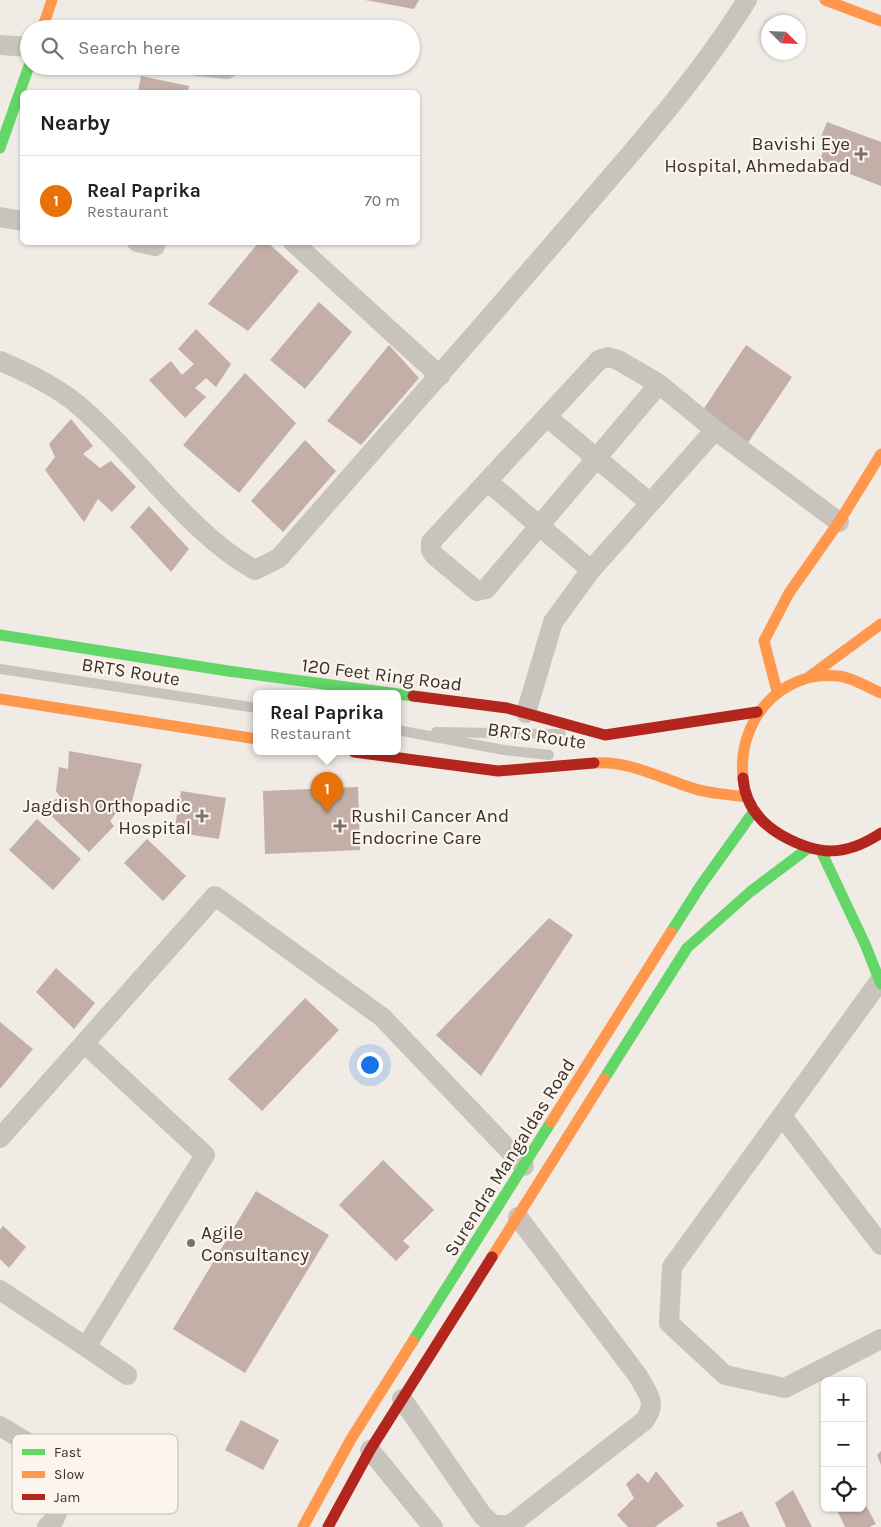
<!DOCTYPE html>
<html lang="en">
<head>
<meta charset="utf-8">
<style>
	:root { --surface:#fff; --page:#f2f2f2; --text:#202124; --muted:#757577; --line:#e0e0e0; --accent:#7a716c }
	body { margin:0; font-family:Karla,sans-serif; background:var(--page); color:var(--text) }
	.controls { position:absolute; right:15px; bottom:15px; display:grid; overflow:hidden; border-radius:8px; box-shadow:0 1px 4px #0004 }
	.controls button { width:45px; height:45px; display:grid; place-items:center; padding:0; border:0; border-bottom:1px solid var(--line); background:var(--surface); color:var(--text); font:25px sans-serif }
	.compass { position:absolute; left:761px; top:15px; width:45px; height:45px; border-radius:50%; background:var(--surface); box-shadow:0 1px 4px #0004; rotate:114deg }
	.you { position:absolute; left:369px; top:1064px; width:18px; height:18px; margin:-12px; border:4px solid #fff; border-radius:50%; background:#1a73e8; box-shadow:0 0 0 8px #1a73e833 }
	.badge { display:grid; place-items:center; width:32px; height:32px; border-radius:50%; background:var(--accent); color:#fff; font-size:16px; font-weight:700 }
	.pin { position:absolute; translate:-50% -41px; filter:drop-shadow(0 1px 2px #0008) }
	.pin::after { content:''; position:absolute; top:26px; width:18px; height:15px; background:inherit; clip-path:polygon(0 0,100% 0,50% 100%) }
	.popup { position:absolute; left:253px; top:690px; width:148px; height:65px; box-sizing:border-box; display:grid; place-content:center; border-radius:8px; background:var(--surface); filter:drop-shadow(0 1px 4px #0005); font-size:16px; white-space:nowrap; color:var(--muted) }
	.popup b { font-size:19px; color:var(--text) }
	.popup::after { content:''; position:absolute; left:50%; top:100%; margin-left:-10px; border:10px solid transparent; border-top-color:var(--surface) }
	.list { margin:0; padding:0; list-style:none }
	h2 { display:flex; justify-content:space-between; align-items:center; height:65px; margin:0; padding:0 20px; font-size:21px }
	h2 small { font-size:16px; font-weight:400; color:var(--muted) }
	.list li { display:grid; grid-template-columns:32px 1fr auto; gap:15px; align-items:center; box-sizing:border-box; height:90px; padding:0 20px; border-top:1px solid var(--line) }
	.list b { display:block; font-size:19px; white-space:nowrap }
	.list p { margin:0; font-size:16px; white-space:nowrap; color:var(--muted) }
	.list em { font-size:16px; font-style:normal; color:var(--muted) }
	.icon { flex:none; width:28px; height:28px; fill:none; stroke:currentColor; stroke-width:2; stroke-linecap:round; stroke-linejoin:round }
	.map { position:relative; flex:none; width:881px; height:1527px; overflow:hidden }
	.search { position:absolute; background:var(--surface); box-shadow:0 1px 4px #0004; left:20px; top:20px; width:400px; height:55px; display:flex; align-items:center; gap:12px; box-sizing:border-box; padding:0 18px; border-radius:28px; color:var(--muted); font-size:19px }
	.panel { position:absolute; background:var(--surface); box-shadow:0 1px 4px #0004; left:20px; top:90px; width:400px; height:155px; border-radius:8px }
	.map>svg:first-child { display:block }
</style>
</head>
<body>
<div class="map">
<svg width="881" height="1527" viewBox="0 0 881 1527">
	<rect width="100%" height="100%" fill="#f0ebe5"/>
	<path fill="#c3afa7" d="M365 0H419L414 9Z
		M141 76 189 86 188 92H138Z
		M827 122 881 142V186L819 162 827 141 820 139Z
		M259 242H267L299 271 248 331 208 304Z
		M319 302 352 332 305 389 270 360Z
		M196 329 231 364 216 387 206 378 195 388 206 397 185 418 149 380 171 361 182 375 194 364 178 349Z
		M389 345 419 378 361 445 327 421Z
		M746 345 792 377 745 447 699 416Z
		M245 373 296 423 239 493 183 445Z
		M71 419 93 446 83 454 100 468 111 461 136 487 112 512 98 499 84 522 45 470 55 457 49 444Z
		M305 440 336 471 283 532 251 501Z
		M149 506 189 549 171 572 130 527Z
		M69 751 142 764 129 812 119 809 110 821 114 826 89 852 42 807 49 801 61 798 56 791 59 767 68 769Z
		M358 787 360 850 265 854 263 791Z
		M181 791 226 798 219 839 174 832Z
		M37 819 81 859 53 890 9 850Z
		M147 839 186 876 163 901 124 863Z
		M549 918 573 935 481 1076 436 1035Z
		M56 968 95 1003 74 1029 36 992Z
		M305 998 339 1030 262 1111 228 1079Z
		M0 1022 33 1049 0 1089Z
		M383 1160 434 1210 403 1241 410 1247 396 1261 339 1205Z
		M256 1191 329 1235 245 1373 173 1329Z
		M3 1226 26 1247 9 1268 0 1259V1230Z
		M241 1420 279 1440 263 1470 225 1450Z
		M881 1451V1465L877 1455Z
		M656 1471 684 1506 655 1527H628L617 1515 634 1498 626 1484 638 1473 648 1483Z
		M793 1490 812 1527H786L775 1503Z
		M862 1498 876 1524 869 1527H845L836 1508H862Z
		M742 1511 750 1527H718L716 1523Z"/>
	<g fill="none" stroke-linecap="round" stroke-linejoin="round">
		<path stroke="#c9c3be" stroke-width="10" d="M0 669 257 708
			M397 730 504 750 549 755
			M436 732 561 734"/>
		<path stroke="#c9c3be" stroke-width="20" d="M0 45 29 47
			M198 66 227 69
			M0 217 22 221
			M137 242 155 246
			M293 242 440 376
			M0 361C26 372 55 386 77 404 136 453 189 534 255 570L279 558C377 446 475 335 572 222 633 151 697 80 747 0
			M659 384 486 589 477 591 434 555 431 550V542L599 360 608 357 618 360 659 384 715 430 839 522
			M547 417 649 502
			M487 481 591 570
			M526 713 553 622 591 570 715 430
			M879 982 672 1267 669 1323 725 1375 785 1388 881 1339
			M84 1043 205 1155 86 1347 127 1375
			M782 1116 881 1245
			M0 1138 215 896 382 1017 524 1166
			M0 1290 86 1347
			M402 1399 483 1516 494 1525H510L644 1421C658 1403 648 1394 638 1376L518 1217
			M0 1426 70 1468 74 1473 54 1520 47 1527
			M370 1450 433 1527"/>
		<path stroke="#63d668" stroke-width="11" d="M0 148 29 66
			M0 635 228 671 413 696
			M821 851 865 944 881 984
			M671 932 701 885 754 811
			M604 1079 687 948 750 892 807 849
			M413 1341 551 1122"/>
		<path stroke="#ff974d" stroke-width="11" d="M825 0 881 21
			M42 29 52 0
			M809 677 881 624
			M777 691 764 641 789 593 839 522 881 454
			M0 699 257 739
			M594 763C628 760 660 778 692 788 709 794 729 794 746 797
			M743 778C737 721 780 670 838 676 852 677 869 688 881 693
			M551 1122 671 932
			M492 1257 604 1079
			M303 1527 351 1439 413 1341"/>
		<path stroke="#b3261e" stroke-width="11" d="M413 696 507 708 605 735 757 712
			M354 752 498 771 594 763
			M743 778C745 804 759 822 781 835 818 856 845 857 881 833
			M328 1527 370 1450 492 1257"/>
	</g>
	<g fill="#7a716c" stroke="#fbf5ee" stroke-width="2">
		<path d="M858.5 146.5h5v5h5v5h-5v5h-5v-5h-5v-5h5z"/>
		<path d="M199.5 808.5h5v5h5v5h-5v5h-5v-5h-5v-5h5z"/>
		<path d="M337.5 818.5h5v5h5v5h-5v5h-5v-5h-5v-5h5z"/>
		<circle cx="191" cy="1243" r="5"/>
	</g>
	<g text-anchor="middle" stroke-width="4.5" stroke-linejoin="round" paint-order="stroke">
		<g font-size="19" fill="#3b302b" stroke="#fbf5ee" text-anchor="end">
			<text x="850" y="150">Bavishi Eye<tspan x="850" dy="22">Hospital, Ahmedabad</tspan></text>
			<text x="191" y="812">Jagdish Orthopadic<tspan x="191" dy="22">Hospital</tspan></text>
			<text x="351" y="822" text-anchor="start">Rushil Cancer And<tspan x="351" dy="22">Endocrine Care</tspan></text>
			<text x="201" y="1239" text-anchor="start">Agile<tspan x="201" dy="22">Consultancy</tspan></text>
		</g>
		<g font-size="19" fill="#3b302b" stroke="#fbf5ee">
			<text transform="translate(131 671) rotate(9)" y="7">BRTS Route</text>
			<text transform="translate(382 674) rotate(7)" y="7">120 Feet Ring Road</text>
			<text transform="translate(537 735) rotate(8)" y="7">BRTS Route</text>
			<text transform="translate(509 1157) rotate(-58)" y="7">Surendra Mangaldas Road</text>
		</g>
	</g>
	<rect x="12" y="1434" width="166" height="80" rx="8" fill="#fbf5ee" stroke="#c1bab4" stroke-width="1"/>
	<rect x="22" y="1449" width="23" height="6" fill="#63d668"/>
	<rect x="22" y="1471" width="23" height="7" fill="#ff974d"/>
	<rect x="22" y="1494" width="23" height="6" fill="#b3261e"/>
	<g font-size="14" fill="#3b302b">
		<text x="54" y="1457">Fast</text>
		<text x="54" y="1479">Slow</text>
		<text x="54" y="1502">Jam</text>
	</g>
</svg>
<div class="controls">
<button>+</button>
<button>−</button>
<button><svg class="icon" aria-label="locate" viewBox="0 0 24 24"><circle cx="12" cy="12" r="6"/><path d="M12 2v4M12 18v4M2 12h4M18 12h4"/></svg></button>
</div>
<svg class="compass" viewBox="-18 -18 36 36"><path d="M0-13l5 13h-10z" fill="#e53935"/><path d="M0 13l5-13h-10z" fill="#757577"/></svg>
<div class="you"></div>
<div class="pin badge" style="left:327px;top:813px;background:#e8710a">1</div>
<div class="popup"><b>Real Paprika</b>Restaurant</div>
<div class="search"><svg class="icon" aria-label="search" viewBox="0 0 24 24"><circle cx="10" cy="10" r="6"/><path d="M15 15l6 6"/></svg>Search here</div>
<section class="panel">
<h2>Nearby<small></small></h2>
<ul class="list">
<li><span class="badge" style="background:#e8710a">1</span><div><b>Real Paprika</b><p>Restaurant</p></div><em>70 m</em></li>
</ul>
</section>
</div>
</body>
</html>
